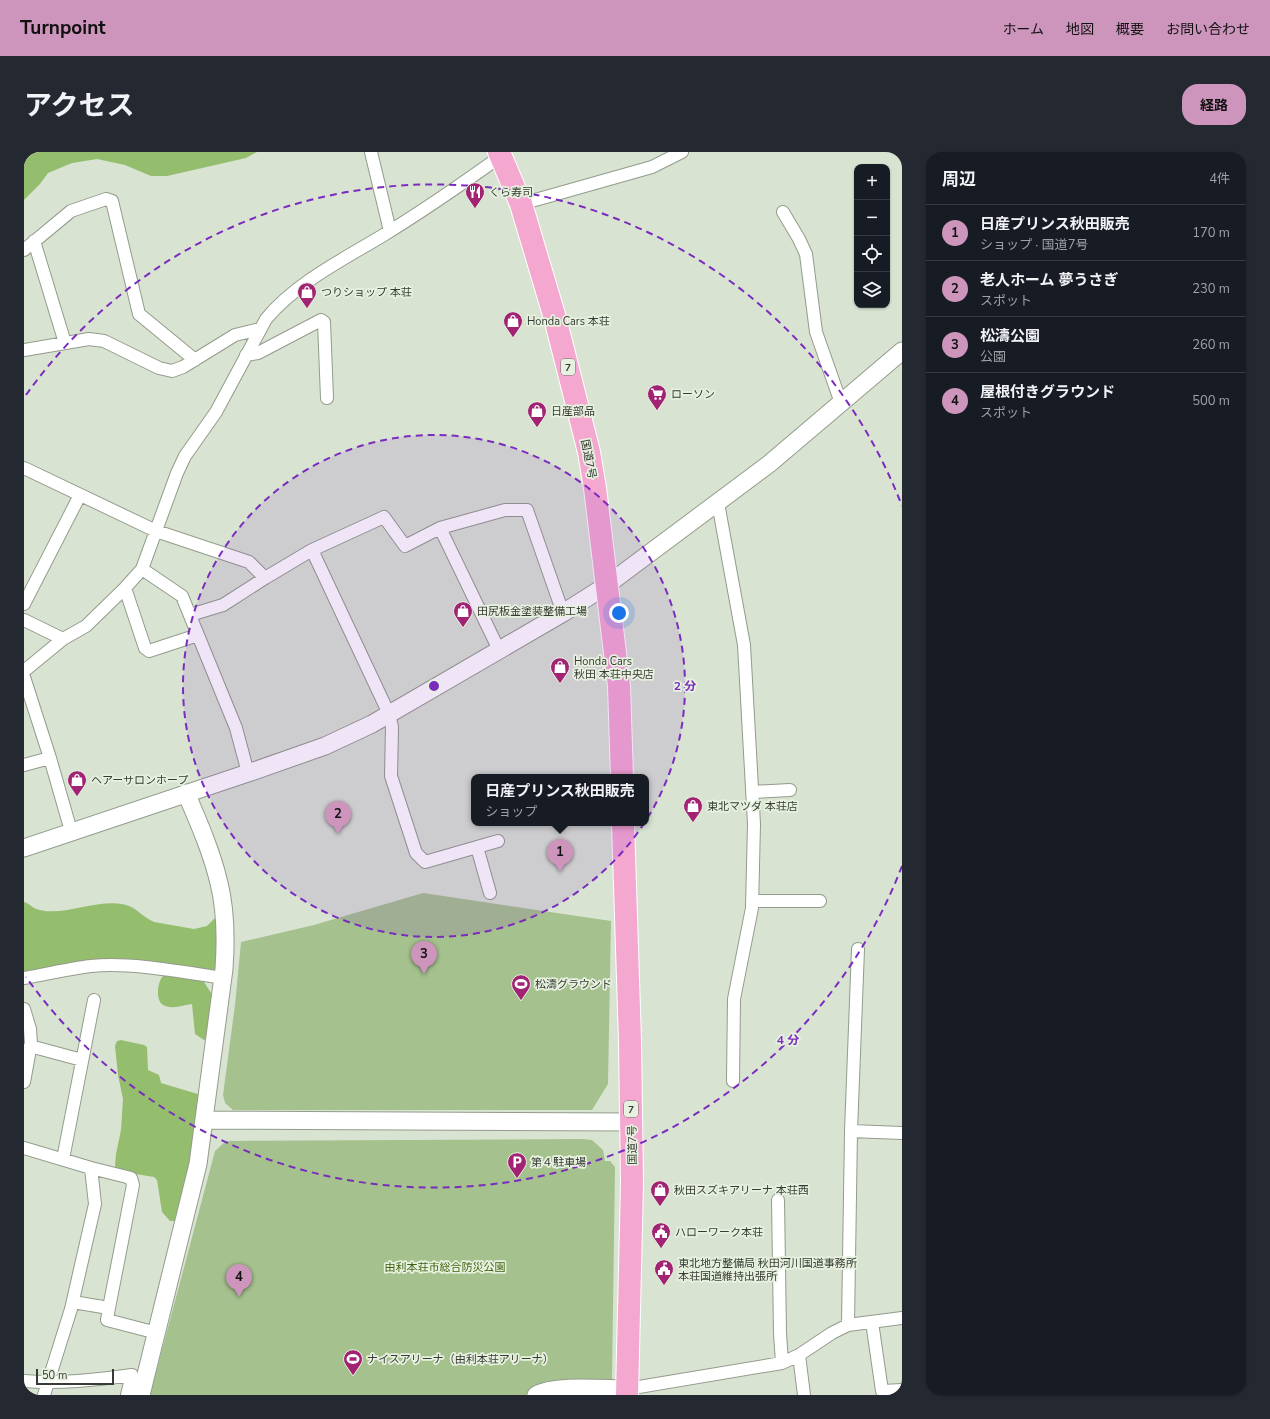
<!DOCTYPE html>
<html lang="ja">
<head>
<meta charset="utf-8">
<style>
	:root { --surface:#171b24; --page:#242831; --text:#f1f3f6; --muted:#9ea1a6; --line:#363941; --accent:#cd95bc }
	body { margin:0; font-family:"Nunito Sans","Noto Sans JP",sans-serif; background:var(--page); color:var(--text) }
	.controls { position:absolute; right:12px; top:12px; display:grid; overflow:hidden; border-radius:8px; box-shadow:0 1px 3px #0004 }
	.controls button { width:36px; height:36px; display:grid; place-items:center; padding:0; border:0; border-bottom:1px solid var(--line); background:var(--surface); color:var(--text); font:20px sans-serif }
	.scale { position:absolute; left:12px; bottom:10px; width:78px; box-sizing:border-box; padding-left:4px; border:2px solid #373b34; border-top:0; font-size:11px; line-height:14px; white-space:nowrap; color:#373b34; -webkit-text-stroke:3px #e7f1df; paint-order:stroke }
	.you { position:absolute; left:595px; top:461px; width:14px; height:14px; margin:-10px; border:3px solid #fff; border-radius:50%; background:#1a73e8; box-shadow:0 0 0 6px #1a73e833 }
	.badge { display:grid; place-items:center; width:26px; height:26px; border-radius:50%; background:var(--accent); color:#111; font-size:13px; font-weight:700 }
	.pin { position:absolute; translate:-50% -33px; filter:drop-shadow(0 1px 2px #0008) }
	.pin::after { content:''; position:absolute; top:21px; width:14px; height:12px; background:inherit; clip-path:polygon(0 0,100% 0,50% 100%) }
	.popup { position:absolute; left:447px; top:622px; width:178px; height:52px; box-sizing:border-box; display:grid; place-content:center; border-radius:8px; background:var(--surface); filter:drop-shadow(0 1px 3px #0005); font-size:13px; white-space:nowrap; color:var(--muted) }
	.popup b { font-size:15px; color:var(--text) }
	.popup::after { content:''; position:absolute; left:50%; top:100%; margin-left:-8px; border:8px solid transparent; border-top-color:var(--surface) }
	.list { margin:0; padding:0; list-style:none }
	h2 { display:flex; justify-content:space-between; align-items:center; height:52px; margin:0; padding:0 16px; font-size:17px }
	h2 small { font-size:13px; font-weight:400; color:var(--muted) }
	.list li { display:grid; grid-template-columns:26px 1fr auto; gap:12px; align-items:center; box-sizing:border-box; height:56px; padding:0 16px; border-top:1px solid var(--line) }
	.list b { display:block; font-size:15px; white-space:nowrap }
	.list p { margin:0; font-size:13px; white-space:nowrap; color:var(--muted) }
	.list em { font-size:13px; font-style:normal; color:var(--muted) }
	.icon { flex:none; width:22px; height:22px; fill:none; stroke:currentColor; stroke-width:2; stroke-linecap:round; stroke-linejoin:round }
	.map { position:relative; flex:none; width:878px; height:1243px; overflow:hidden; border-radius:16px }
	header { display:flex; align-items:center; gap:24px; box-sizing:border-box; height:56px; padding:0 20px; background:var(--accent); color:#111 }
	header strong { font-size:19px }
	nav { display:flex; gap:22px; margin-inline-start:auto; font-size:14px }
	.intro { display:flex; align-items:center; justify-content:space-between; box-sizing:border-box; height:96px; padding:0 24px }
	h1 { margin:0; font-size:28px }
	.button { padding:10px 18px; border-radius:16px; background:var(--accent); color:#111; font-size:14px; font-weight:700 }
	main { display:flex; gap:24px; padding:0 24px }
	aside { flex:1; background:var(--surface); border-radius:16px; box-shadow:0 1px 3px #0004 }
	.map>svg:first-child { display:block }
</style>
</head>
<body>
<header>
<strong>Turnpoint</strong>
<nav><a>ホーム</a><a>地図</a><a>概要</a><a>お問い合わせ</a></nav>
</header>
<div class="intro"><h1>アクセス</h1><a class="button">経路</a></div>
<main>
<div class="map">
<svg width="878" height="1243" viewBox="0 0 878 1243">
	<rect width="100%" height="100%" fill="#d9e3d2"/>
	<path fill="#a5c18e" d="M399 741 587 769 584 932 568 958H209L201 951 199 943 211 853 217 790 290 773Z
		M557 987 568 988 579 998 581 1009H586L591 1015 588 1227 573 1243H126L191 999 202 989Z"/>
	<path fill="#94bd6e" d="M0 0H233L222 6 143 24H127L101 13 73 7 48 11 24 21 16 32 0 48Z
		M0 750C4 751 7 754 10 756 33 767 71 747 98 752 112 754 118 765 130 770L170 777 183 774 191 766 194 768 193 816 190 820 108 811 0 822Z
		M142 822 174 826 180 830 187 841 189 852 183 887 180 888 171 882 168 852C159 853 149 858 139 853 131 849 133 825 142 822Z
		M97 888 120 893 123 895 124 918 135 923 137 931 177 943 168 1003 153 1066 151 1069H146L138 1060 133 1028 130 1025 94 1019 91 1014 92 1002 97 978 99 947 94 923 91 894 93 889Z"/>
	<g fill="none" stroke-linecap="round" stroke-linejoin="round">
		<defs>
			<path id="street" d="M347 0 366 79
				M497 52 628 15 658 0
				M759 60 775 87 782 102 792 180 817 251
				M10 89 41 191
				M0 98 47 59 82 47 88 49 115 162 171 208
				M0 198 65 187 80 189 135 216 148 219 159 215 211 183 236 177
				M222 203 234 201 297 168 300 170 303 246
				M0 316 132 379 225 410 241 426
				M694 351 720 493 730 672 728 756 710 847 709 929
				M416 376 475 498
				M288 398 365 562 368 575 367 624 392 701 401 710 474 689
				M118 417 158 444 212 576 224 621
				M101 436 121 496 125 499 174 483
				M0 452 56 343
				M166 463 199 453 241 426 288 398 360 365 381 394 416 376 481 358H503L539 461
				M0 468 39 487
				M0 519 39 487 62 474 101 436 118 417 153 321 161 304 192 260 242 167C272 131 318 108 358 84 399 59 438 32 477 4
				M0 525 26 606
				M0 613 26 606 47 679
				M728 640 766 638
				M453 695 466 741
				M728 749H796
				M834 797 827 979 878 981
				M0 826C22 822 44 817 67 814 108 810 158 820 199 826
				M0 857 6 877 7 892 0 930
				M6 894 58 908
				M0 996 67 1016 71 1052 47 1157 20 1243
				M39 1007 70 848
				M754 1048 756 1181 758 1211
				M49 1150 85 1156 109 1033 107 1026 67 1016
				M85 1156 83 1168 133 1181
				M848 1170 858 1239 878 1238
				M824 1173 827 979
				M775 1203 780 1243
				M0 1229C36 1232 71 1228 108 1223L103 1243
				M603 1237 758 1211 775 1203 808 1181 824 1173 878 1166"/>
			<path id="secondary" d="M0 696 224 621 301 594 348 572 539 461 583 433 745 312 878 199
				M180 968 607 970
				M117 1243 174 1012 200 817C202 789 202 759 195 731 188 701 175 671 162 641
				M512 1243C531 1232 580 1237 603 1237"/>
			<path id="highway" d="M475 0 497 52 531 166 565 300 571 336 595 534 598 625
				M599 671 606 889 608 1031 603 1243"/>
		</defs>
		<use href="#street" stroke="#939c8c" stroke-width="14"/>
		<use href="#secondary" stroke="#939c8c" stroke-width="19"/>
		<use href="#highway" stroke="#fff" stroke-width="24"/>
		<use href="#street" stroke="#fff" stroke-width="12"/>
		<use href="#secondary" stroke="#fff" stroke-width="17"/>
		<use href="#highway" stroke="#f4a8d0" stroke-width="22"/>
	</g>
	<circle cx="410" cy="534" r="251" fill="#7b2cbf" fill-opacity=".12"/>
	<g fill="none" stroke="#7b2cbf" stroke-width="2" stroke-dasharray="7 5">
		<circle cx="410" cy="534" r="251"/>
		<path d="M878 714A501 501 0 0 1 2 825M2 243A501 501 0 0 1 878 354"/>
	</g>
	<defs>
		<symbol id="restaurant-pin" viewBox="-11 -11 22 30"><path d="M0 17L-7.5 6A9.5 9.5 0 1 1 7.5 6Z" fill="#a22374" stroke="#e7f1df"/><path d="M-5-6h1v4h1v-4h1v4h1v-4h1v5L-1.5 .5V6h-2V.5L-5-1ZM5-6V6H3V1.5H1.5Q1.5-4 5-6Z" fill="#fff"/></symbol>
		<symbol id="shop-pin" viewBox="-11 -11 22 30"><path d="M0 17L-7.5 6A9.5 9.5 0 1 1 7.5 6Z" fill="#a22374" stroke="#e7f1df"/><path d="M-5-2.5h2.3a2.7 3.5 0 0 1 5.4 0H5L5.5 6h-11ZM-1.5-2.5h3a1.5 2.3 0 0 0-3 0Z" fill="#fff"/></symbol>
		<symbol id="supermarket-pin" viewBox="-11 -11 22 30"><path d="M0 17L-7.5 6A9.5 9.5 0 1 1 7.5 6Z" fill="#a22374" stroke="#e7f1df"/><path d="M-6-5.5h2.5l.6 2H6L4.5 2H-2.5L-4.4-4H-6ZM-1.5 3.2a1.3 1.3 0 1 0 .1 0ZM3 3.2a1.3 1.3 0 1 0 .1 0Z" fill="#fff"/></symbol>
		<symbol id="stadium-pin" viewBox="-11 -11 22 30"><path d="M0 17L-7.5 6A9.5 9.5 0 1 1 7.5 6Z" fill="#a22374" stroke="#e7f1df"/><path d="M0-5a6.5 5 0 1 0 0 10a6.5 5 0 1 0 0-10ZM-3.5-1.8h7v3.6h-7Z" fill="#fff"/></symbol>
		<symbol id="parking-pin" viewBox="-11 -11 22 30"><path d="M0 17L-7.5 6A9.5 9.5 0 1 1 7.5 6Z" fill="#a22374" stroke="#e7f1df"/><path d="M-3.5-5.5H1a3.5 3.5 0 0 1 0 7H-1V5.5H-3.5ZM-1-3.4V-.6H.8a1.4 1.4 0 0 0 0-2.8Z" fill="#fff"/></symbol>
		<symbol id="civic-pin" viewBox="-11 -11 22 30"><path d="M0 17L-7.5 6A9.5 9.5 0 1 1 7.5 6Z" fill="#a22374" stroke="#e7f1df"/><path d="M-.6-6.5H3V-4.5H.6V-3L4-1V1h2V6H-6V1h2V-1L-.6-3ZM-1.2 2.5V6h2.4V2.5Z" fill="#fff"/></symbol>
	</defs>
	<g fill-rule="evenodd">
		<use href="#restaurant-pin" x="440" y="29" width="22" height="30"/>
		<use href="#shop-pin" x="272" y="129" width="22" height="30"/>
		<use href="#shop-pin" x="478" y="158" width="22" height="30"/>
		<use href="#supermarket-pin" x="622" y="231" width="22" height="30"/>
		<use href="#shop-pin" x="502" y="248" width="22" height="30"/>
		<use href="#shop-pin" x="428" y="448" width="22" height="30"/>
		<use href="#shop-pin" x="525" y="504" width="22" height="30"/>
		<use href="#shop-pin" x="42" y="617" width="22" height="30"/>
		<use href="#shop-pin" x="658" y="643" width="22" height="30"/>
		<use href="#stadium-pin" x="486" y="821" width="22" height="30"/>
		<use href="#parking-pin" x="482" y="999" width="22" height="30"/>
		<use href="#shop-pin" x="625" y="1027" width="22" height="30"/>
		<use href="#civic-pin" x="626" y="1069" width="22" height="30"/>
		<use href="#civic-pin" x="629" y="1106" width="22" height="30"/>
		<use href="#stadium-pin" x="318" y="1196" width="22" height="30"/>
	</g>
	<g text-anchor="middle" stroke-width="3.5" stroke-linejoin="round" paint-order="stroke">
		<g fill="#e7f1df" stroke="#6c7267" stroke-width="1">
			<rect x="537" y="207" width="14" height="16" rx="3"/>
			<rect x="600" y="949" width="14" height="16" rx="3"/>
		</g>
		<g font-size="10" font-weight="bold" fill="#373b34">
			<text x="544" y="219">7</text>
			<text x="607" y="961">7</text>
		</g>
		<g font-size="11" fill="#373b34" stroke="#e7f1df" text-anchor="start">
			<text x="465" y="44">くら寿司</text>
			<text x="297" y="144">つりショップ 本荘</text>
			<text x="503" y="173">Honda Cars 本荘</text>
			<text x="647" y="246">ローソン</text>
			<text x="527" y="263">日産部品</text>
			<text x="453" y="463">田尻板金塗装整備工場</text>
			<text x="550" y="513">Honda Cars<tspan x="550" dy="13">秋田 本荘中央店</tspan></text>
			<text x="67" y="632">ヘアーサロンホープ</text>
			<text x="683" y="658">東北マツダ 本荘店</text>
			<text x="511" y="836">松濤グラウンド</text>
			<text x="507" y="1014">第４駐車場</text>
			<text x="650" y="1042">秋田スズキアリーナ 本荘西</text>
			<text x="651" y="1084">ハローワーク本荘</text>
			<text x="654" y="1115">東北地方整備局 秋田河川国道事務所<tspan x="654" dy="13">本荘国道維持出張所</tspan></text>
			<text x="343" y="1211">ナイスアリーナ（由利本荘アリーナ）</text>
		</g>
		<g font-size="11" fill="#373b34" stroke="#e7f1df">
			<text transform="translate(565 307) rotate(79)" y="4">国道7号</text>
			<text transform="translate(608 993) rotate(-91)" y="4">国道7号</text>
		</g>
		<g font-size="11" fill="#3e620d" stroke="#e7f1df">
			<text x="421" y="1119">由利本荘市総合防災公園</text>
		</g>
	</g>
	<circle cx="410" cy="534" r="6" fill="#7b2cbf" stroke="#e7f1df" stroke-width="2"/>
	<g font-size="12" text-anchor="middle" font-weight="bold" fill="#7b2cbf" stroke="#e7f1df" stroke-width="3.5" stroke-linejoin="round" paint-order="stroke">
		<text x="661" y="538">2 分</text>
		<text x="764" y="892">4 分</text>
	</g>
</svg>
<div class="controls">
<button>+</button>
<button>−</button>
<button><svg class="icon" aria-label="locate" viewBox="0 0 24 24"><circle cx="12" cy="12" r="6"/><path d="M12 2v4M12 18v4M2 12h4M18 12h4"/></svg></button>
<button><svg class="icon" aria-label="layers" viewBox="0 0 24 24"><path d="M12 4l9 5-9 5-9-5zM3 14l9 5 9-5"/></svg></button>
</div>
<div class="scale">50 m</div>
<div class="you"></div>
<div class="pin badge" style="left:536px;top:720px">1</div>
<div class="popup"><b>日産プリンス秋田販売</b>ショップ</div>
<div class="pin badge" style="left:314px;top:682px">2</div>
<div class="pin badge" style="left:400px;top:822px">3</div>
<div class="pin badge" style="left:215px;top:1145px">4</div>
</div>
<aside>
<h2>周辺<small>4件</small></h2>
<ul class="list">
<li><span class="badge">1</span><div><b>日産プリンス秋田販売</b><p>ショップ · 国道7号</p></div><em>170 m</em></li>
<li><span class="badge">2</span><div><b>老人ホーム 夢うさぎ</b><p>スポット</p></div><em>230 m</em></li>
<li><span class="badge">3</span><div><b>松濤公園</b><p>公園</p></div><em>260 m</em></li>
<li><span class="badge">4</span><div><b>屋根付きグラウンド</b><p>スポット</p></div><em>500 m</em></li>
</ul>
</aside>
</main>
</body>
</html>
